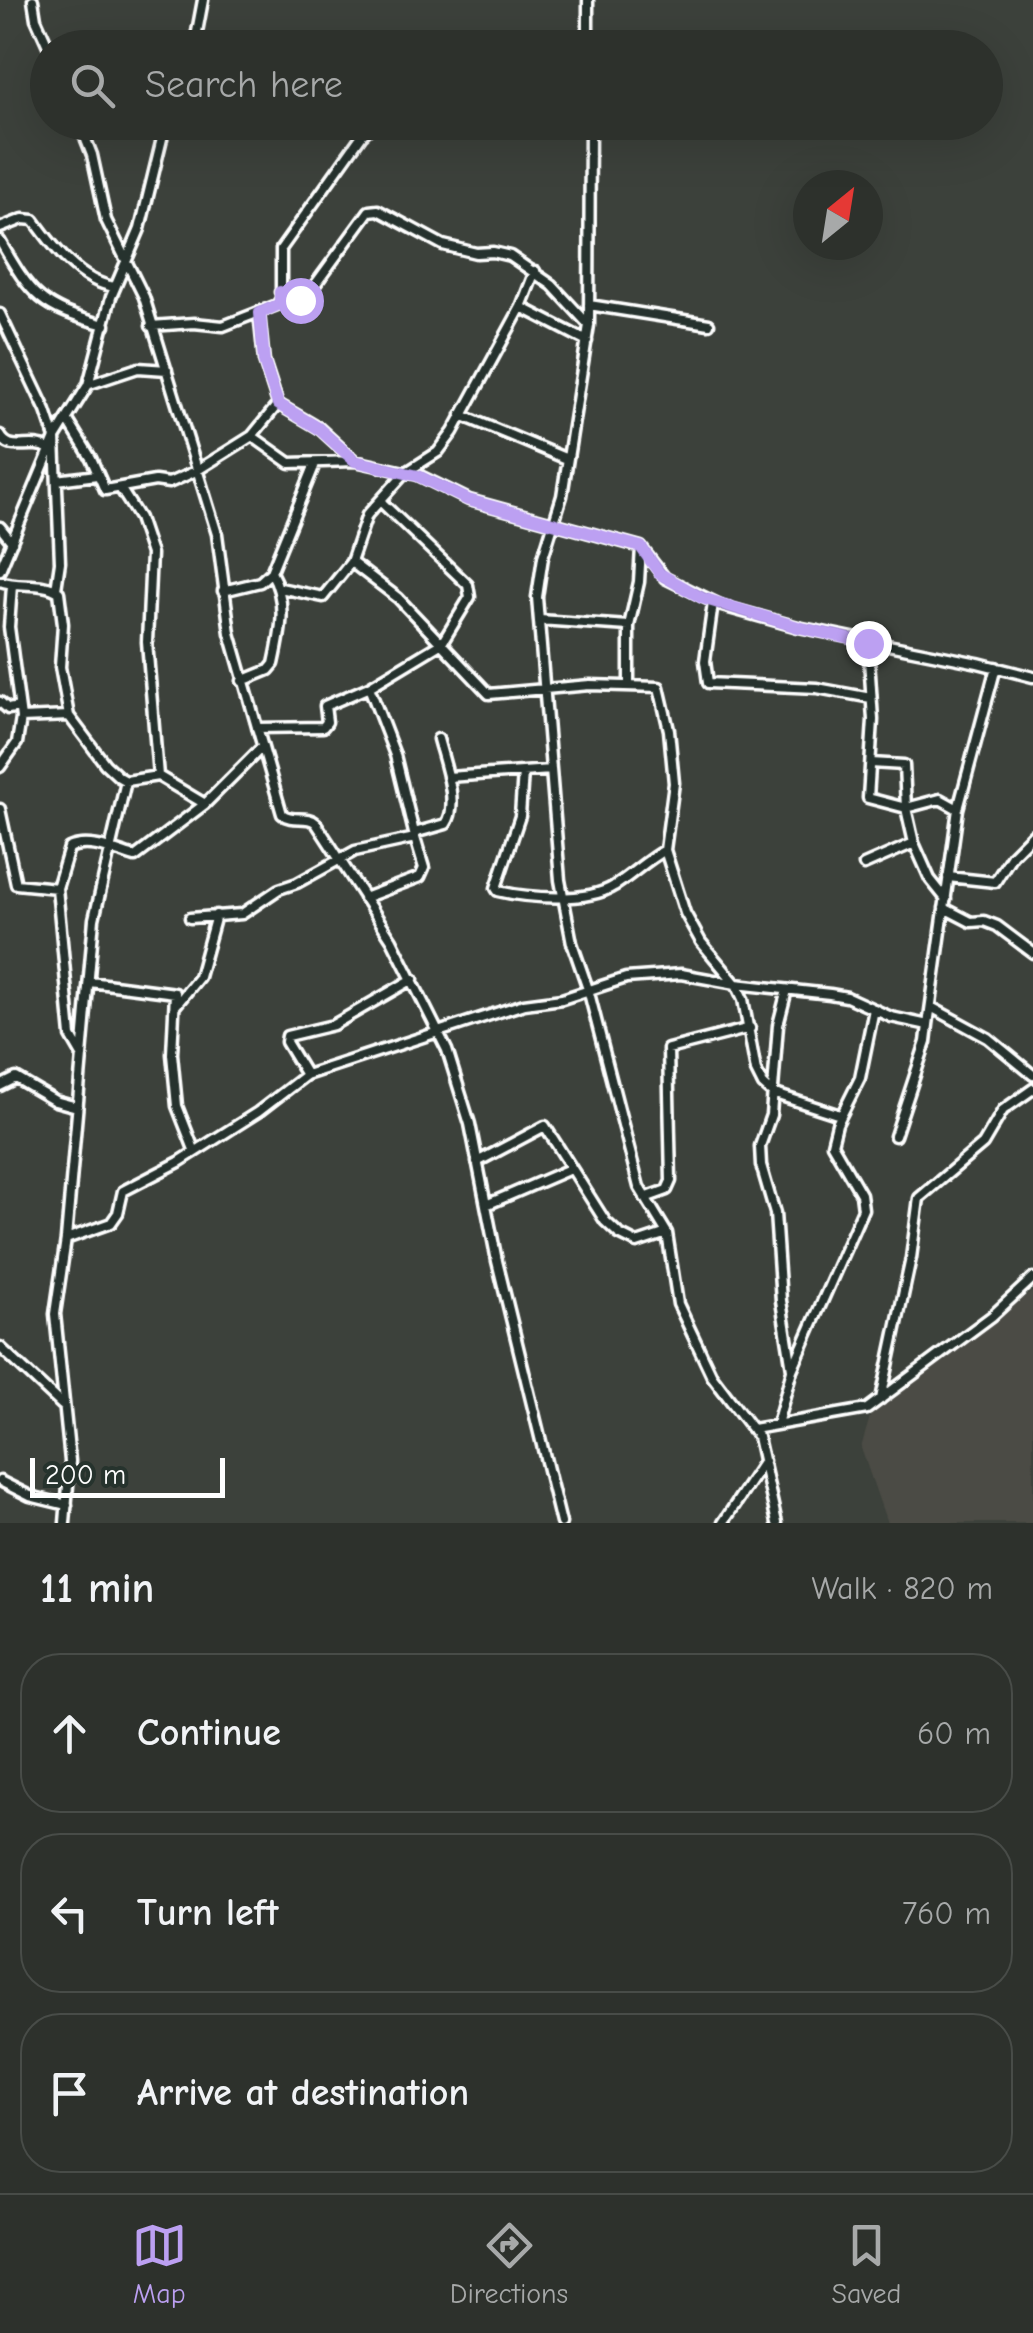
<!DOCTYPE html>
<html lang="en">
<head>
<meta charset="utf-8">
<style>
	:root { --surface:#2d312c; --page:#353934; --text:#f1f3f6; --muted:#a7a9a9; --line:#484c48; --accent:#bca0f2 }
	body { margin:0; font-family:"Comic Neue",sans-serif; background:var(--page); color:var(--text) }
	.compass { position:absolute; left:793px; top:170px; width:90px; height:90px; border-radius:50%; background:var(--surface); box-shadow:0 10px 40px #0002; rotate:30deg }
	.scale { position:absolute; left:30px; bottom:25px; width:195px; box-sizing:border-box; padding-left:10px; border:5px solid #fff; border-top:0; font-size:28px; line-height:35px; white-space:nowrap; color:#fff; -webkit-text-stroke:8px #26332d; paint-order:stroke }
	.stop { position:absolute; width:30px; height:30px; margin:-22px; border:8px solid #bca0f2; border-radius:50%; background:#fff }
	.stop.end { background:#bca0f2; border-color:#fff; box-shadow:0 2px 10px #0008 }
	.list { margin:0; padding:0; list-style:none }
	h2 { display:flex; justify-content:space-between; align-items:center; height:130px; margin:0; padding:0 40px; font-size:42px }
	h2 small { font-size:32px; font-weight:400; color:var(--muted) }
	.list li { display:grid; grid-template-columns:65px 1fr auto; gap:30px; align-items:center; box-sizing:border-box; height:160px; margin:0 20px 20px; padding:0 20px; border:2px solid var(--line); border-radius:40px }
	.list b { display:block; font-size:38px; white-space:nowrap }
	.list em { font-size:32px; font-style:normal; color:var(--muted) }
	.icon { flex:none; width:55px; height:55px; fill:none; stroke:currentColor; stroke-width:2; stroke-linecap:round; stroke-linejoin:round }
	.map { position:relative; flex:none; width:1033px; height:1523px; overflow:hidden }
	.search { position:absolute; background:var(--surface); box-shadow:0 10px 40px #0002; left:30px; right:30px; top:30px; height:110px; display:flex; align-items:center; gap:25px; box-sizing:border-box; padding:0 35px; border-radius:55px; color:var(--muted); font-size:38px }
	.sheet { height:670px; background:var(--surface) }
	nav { display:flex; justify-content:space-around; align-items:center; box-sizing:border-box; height:140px; border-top:2px solid var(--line); background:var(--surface); font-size:28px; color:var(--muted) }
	nav a { display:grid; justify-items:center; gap:5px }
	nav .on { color:var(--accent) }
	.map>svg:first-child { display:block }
</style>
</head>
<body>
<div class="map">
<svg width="1033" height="1523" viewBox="0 0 1033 1523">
	<rect width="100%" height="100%" fill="#3c413b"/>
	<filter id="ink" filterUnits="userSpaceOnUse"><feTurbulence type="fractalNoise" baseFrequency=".01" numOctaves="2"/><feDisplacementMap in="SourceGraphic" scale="20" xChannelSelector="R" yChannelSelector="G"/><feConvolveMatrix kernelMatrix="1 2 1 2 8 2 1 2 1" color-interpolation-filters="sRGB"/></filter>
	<g filter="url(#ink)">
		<path fill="#4b4b45" d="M1033 1291V1523H887L861 1448 874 1403Z"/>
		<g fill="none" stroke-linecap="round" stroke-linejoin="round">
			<defs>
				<path id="minor" d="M33 0 36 19 49 48
					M194 48 203 0
					M588 48V0
					M79 122 92 155 106 220 144 297 217 534 230 633 282 814C292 823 307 814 316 823L392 940 447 1050 470 1124 497 1261 561 1523
					M590 122 589 325 562 496 543 557 537 597 560 880 572 943 588 989 639 1187 667 1233 678 1304 712 1376 758 1437 777 1523
					M0 228 23 219 34 220C54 248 80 282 115 287
					M0 241C32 297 41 308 105 325
					M280 292 304 300 369 211 378 210 443 245 476 253 493 252 510 256 552 285 589 325
					M589 305 709 324
					M521 307 587 341
					M0 314 46 411 55 438 60 562 56 589
					M151 326 194 323 223 326 277 305 281 299V249L362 135 376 122
					M90 384 138 368 167 370
					M278 404 319 428 355 461
					M461 415 567 459
					M67 419 91 458 105 490 155 481 169 483 196 471 252 436 278 404 264 361 259 313
					M0 435C11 455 28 438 50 449
					M252 436 290 463 355 461 418 475 469 500 641 547 665 578 722 606 798 627 978 663 1033 677
					M57 480 97 475
					M120 488 139 518 151 554 147 642 158 776
					M0 527 12 542
					M351 562 398 598 489 694 590 685 659 687 669 730 674 783 665 850 685 913 701 942 736 984 743 999 756 1071 763 1085 772 1093 840 1115
					M0 570 55 438 88 385 111 297 140 229 166 122
					M0 581C19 588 43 581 59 592L63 624 60 667 69 716 105 764 119 777 126 781 158 776 205 804 261 748
					M280 588 323 597 351 562 367 515 405 473 438 452 453 432 521 307 535 271
					M223 591 260 582 271 572 315 464
					M713 603 705 661 708 683 817 688 871 698
					M539 620 629 626
					M868 643 873 720 868 798 906 808 940 799 958 809
					M242 681 269 670 274 664C281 632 288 601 271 572
					M629 684V626L639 582 641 547
					M369 687 395 755 414 833
					M0 702 8 709 19 707
					M21 718 69 716
					M257 728 323 727 327 722 325 706 369 687 442 643 470 597 468 585 380 501
					M871 763 904 765 906 808 914 843
					M0 767 17 743 21 718 9 627 12 585
					M523 772 520 816 496 888 498 891C527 898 588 903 614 886 632 875 646 860 665 850
					M448 777 551 770
					M0 809 16 884 57 888
					M864 865 914 843 930 879 946 899
					M948 877 995 882 1012 855 1033 834
					M364 898 420 877 424 868 415 838
					M944 908 971 922 984 921 997 926 1033 953
					M190 918 242 914 279 889 297 883 355 851 415 838 414 833 446 824C460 804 444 762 438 739
					M90 982 175 993 172 1054 177 1106 195 1152
					M787 990 778 1025 771 1115 760 1146 761 1165 775 1213 781 1301 792 1369
					M176 1005 199 977 216 915
					M931 1007 988 1038 1033 1075
					M82 1055 71 1036 57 888 69 848C89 839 115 851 135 857L205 804
					M306 1075 286 1042 287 1036 333 1025 413 979
					M0 1086 16 1078 55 1101 77 1107
					M895 1136 926 1042 928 1025
					M477 1162 545 1126 605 1221 619 1234 637 1243 667 1233
					M645 1198 667 1190 671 1181 668 1049 750 1028
					M486 1205 570 1169
					M66 1239 94 919 126 781
					M0 1347 62 1405
					M881 1399 911 1258 919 1198 983 1144 1003 1110 1033 1089
					M777 1424 792 1370 863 1209 861 1194 832 1144 837 1124 860 1078 874 1009
					M753 1429 867 1409 992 1316 1033 1278
					M0 1481 30 1496 67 1505
					M65 1523 70 1461 55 1314 66 1239 111 1223 118 1213 123 1191 179 1162 258 1112 306 1075 524 1004 562 999 626 978 681 974 736 984 830 994 847 997 891 1017 928 1025 958 809 996 667
					M723 1523 764 1461"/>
			</defs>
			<use href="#minor" stroke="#fff" stroke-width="15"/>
			<use href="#minor" stroke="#26332d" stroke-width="8"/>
		</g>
	</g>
	<g fill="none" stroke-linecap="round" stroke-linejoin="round" filter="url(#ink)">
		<path stroke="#bca0f2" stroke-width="12" d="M300 300 280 292V304L260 313 264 362 278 404 318 428 355 461 418 476 468 500 641 547 660 574 702 598 798 627 868 643"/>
	</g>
</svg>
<svg class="compass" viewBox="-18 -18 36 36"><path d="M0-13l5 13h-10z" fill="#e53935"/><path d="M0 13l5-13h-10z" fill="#a7a9a9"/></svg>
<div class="scale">200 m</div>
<div class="stop" style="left:300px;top:300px"></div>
<div class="stop end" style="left:868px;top:643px"></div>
<div class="search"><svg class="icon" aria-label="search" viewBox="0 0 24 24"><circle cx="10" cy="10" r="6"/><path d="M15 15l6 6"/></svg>Search here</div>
</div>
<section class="sheet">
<h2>11 min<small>Walk · 820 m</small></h2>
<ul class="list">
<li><svg class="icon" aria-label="ahead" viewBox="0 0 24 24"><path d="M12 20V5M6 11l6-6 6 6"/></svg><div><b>Continue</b></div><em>60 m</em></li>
<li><svg class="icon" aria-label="left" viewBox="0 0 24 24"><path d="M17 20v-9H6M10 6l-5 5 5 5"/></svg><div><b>Turn left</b></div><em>760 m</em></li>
<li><svg class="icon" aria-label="arrive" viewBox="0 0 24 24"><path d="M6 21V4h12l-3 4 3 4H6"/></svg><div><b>Arrive at destination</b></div></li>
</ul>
</section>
<nav>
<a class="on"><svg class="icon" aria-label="map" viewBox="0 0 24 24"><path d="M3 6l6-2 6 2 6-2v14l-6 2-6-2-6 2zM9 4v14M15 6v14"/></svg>Map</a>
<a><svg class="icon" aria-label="directions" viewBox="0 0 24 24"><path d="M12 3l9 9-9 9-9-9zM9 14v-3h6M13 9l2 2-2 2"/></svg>Directions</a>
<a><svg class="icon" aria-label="saved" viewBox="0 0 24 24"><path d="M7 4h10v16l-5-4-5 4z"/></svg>Saved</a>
</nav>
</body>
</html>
